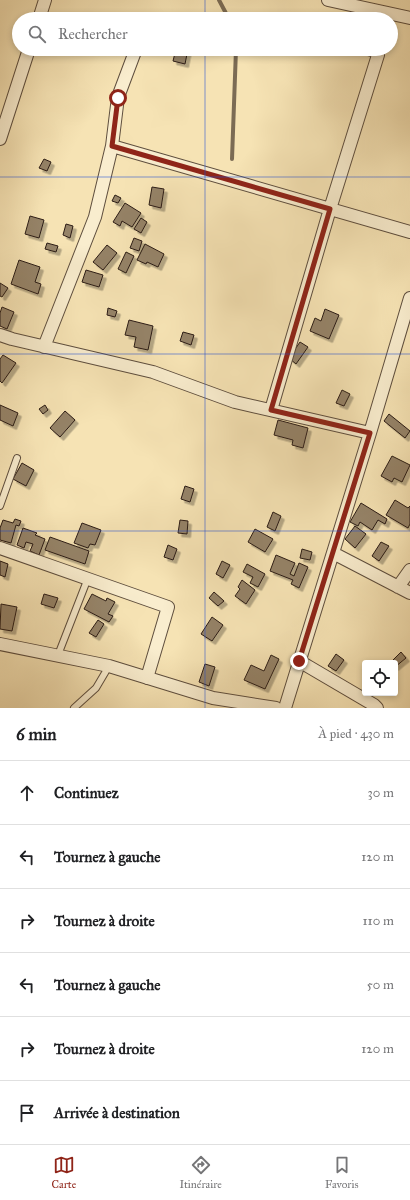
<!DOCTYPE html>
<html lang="fr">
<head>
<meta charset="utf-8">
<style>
	:root { --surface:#fff; --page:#f6f6f6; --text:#202124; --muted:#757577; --line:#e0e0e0; --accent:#8f2418 }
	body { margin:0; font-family:"IM FELL Great Primer",serif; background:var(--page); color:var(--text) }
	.controls { position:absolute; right:12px; bottom:12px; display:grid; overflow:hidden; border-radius:4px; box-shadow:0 2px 6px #0003 }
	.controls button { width:36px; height:36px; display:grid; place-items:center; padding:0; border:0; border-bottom:1px solid var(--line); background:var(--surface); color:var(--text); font:20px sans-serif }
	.stop { position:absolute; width:12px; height:12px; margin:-9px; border:3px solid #8f2418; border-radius:50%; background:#fff }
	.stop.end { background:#8f2418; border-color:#fff; box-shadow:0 1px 4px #0008 }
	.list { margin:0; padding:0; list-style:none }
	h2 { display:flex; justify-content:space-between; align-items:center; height:52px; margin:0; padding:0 16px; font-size:17px }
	h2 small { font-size:13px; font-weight:400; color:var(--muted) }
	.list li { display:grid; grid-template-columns:26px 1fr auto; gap:12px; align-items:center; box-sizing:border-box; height:64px; padding:0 16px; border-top:1px solid var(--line) }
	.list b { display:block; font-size:15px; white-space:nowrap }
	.list em { font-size:13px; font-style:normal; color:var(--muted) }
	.icon { flex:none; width:22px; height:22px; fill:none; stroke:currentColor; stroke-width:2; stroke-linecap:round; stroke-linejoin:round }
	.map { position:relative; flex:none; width:410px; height:708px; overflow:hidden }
	.search { position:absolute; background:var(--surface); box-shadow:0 2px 6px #0003; left:12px; right:12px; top:12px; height:44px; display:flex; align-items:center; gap:10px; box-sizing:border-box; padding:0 14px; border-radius:22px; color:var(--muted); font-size:15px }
	.sheet { height:436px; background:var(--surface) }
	nav { display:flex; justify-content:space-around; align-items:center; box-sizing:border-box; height:56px; border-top:1px solid var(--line); background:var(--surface); font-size:11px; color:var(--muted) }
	nav a { display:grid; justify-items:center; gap:2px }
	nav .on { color:var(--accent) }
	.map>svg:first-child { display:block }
</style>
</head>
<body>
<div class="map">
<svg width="410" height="708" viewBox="0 0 410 708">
	<defs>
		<filter id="shadow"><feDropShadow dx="3.5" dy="3.5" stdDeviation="0" flood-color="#0004"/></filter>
	</defs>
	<rect width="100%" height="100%" fill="#f6e3b4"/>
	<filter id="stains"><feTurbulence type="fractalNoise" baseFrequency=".005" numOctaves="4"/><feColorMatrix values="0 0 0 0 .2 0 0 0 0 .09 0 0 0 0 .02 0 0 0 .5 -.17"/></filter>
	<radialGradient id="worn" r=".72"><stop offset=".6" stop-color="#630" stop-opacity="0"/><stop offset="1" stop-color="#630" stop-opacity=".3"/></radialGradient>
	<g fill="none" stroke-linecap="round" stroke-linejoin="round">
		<path stroke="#7b6b54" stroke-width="4" d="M219 0 229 19
			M232 159 236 49"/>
	</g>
	<path fill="#958368" stroke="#2b1c16" filter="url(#shadow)" d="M176 49H188L185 64 173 61Z
		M44 159 51 162 47 171 39 168Z
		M152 187 164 189 161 208 149 205Z
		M115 195 121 198 118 203 112 201Z
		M125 203 141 213 132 227 122 221 120 226 113 222Z
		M30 216 44 220 39 238 25 234Z
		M141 218 147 222 141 233 134 229Z
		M66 224 73 226 70 238 63 235Z
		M134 238 142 241 139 251 130 248Z
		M47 243 58 246 56 252 45 249Z
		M145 244 164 254 158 267 147 262 146 264 137 260Z
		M107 245 117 253 103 270 93 262Z
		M126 252 134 256 126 273 118 269Z
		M19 260 40 267 35 282 41 284 38 294 11 284Z
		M86 270 103 275 99 287 82 282Z
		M0 283 8 288 2 297 0 296Z
		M2 307 14 312 7 329 0 326V313Z
		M108 308 117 311 115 317 107 315Z
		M325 309 339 315 329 339 310 331 315 318 321 321Z
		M129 320 153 326 148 350 134 347 136 337 125 335Z
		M183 332 194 335 191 345 180 341Z
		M300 342 308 347 296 364 289 358Z
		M3 355 16 363 2 383 0 381V359Z
		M342 390 350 394 344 406 336 403Z
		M0 405 18 413 13 426 0 420Z
		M45 405 48 410 43 414 39 409Z
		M65 411 75 420 60 437 50 428Z
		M389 414 410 431 405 438 384 421Z
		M278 420 308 428 303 448 292 445 293 440 274 435Z
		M392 456 410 465 402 482 394 478 392 482 381 476Z
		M22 463 34 470 26 486 13 479Z
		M185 486 194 489 190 502 181 499Z
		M395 500 408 508 410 506V524L408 528 386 515Z
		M361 503 387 519 385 524 378 520 372 530 360 522 358 526 350 522Z
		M273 512 281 516 275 531 267 527Z
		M15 519 21 521 19 526 16 525 11 543 0 540V528L3 520 13 523Z
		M180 520 188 521 187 534 178 533Z
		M82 523 101 530 95 545 90 544 88 548 74 543Z
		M355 526 366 534 355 548 345 539Z
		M23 528 37 533 35 535 45 539 39 555 30 551 33 544 26 542 24 548 17 545Z
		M255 529 273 539 265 552 248 542Z
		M50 537 89 551 85 564 45 550Z
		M381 542 389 546 379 561 372 556Z
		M168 545 177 549 173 560 164 557Z
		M302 549 312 552 310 560 300 558Z
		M276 555 295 563 290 574 294 576 299 563 308 567 299 588 291 584 293 580 270 571Z
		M0 561 8 564 5 577 0 575Z
		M222 561 230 565 223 578 216 574Z
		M247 564 265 574 258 587 250 583 253 577 243 572Z
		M242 580 255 590 246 604 235 596 240 589 238 587Z
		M214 592 224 601 218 606 209 598Z
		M44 594 58 598 54 608 41 604Z
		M92 594 106 601 107 598 115 602 108 614 113 616 109 622 84 609Z
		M1 604 17 607 12 631 0 629Z
		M212 617 223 625 212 641 201 634Z
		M98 620 104 624 96 637 89 633Z
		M401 652 406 658 395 667V663L391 662Z
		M336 654 344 660 336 671 328 666Z
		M271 655 279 659 265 689 244 680 251 665 264 671Z
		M205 664 215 667 209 686 199 682Z"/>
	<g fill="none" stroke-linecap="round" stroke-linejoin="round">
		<defs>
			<path id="service" d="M357 49 378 55
				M0 506 17 458
				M58 655 88 578
				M74 708 96 688 109 666"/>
			<path id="minor" d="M328 0 410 18
				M39 19 45 0
				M0 139 29 49
				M112 146 410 232
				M0 335 12 339 153 372 235 402 370 433
				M44 347 95 217 112 146 118 97 136 49
				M271 410 330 209 378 55
				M0 548 168 607 147 678
				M333 553 410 593
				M398 587 410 570
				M0 644 109 666 213 698 276 708
				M299 661 374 705 377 708
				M285 708 370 433 410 298"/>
		</defs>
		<use href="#service" stroke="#5e4e3e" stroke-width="8"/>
		<use href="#minor" stroke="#5e4e3e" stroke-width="14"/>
		<use href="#service" stroke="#f9edce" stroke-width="6"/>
		<use href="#minor" stroke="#f9edce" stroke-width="12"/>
	</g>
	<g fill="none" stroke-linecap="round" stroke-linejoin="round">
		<path stroke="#8f2418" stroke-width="5" d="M118 98 112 146 330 209 271 410 370 433 299 661"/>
	</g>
	<path fill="none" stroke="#1d4ed8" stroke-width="1" stroke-opacity="0.55" d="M205 0V19M205 49V708M0 177H410M0 354H410M0 531H410"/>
	<rect width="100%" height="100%" filter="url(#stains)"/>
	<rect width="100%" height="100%" fill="url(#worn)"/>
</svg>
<div class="controls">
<button><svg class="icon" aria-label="locate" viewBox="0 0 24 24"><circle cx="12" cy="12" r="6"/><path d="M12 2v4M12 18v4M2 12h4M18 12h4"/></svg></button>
</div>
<div class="stop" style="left:118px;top:98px"></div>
<div class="stop end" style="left:299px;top:661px"></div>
<div class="search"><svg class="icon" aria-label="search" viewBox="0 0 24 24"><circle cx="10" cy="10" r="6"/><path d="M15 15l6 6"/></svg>Rechercher</div>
</div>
<section class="sheet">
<h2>6 min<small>À pied · 430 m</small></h2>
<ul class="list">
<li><svg class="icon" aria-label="ahead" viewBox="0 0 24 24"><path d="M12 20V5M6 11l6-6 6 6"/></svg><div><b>Continuez</b></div><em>30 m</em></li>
<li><svg class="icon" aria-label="left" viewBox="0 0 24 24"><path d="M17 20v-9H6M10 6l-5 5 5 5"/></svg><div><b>Tournez à gauche</b></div><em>120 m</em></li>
<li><svg class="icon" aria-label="right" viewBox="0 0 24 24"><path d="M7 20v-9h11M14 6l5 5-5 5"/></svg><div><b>Tournez à droite</b></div><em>110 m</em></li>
<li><svg class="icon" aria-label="left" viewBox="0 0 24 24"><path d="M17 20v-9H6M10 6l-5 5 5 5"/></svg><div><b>Tournez à gauche</b></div><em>50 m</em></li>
<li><svg class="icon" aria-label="right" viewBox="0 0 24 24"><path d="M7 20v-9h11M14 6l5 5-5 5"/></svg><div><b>Tournez à droite</b></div><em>120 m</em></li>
<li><svg class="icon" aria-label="arrive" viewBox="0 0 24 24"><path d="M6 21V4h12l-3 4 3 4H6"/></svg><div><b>Arrivée à destination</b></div></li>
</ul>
</section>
<nav>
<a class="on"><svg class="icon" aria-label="map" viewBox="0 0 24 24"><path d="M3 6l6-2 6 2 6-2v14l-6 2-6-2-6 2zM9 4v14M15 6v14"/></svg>Carte</a>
<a><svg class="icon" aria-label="directions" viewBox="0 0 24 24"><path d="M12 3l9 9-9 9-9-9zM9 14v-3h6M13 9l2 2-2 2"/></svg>Itinéraire</a>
<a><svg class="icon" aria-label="saved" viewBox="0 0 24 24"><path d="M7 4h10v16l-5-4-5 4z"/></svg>Favoris</a>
</nav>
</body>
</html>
